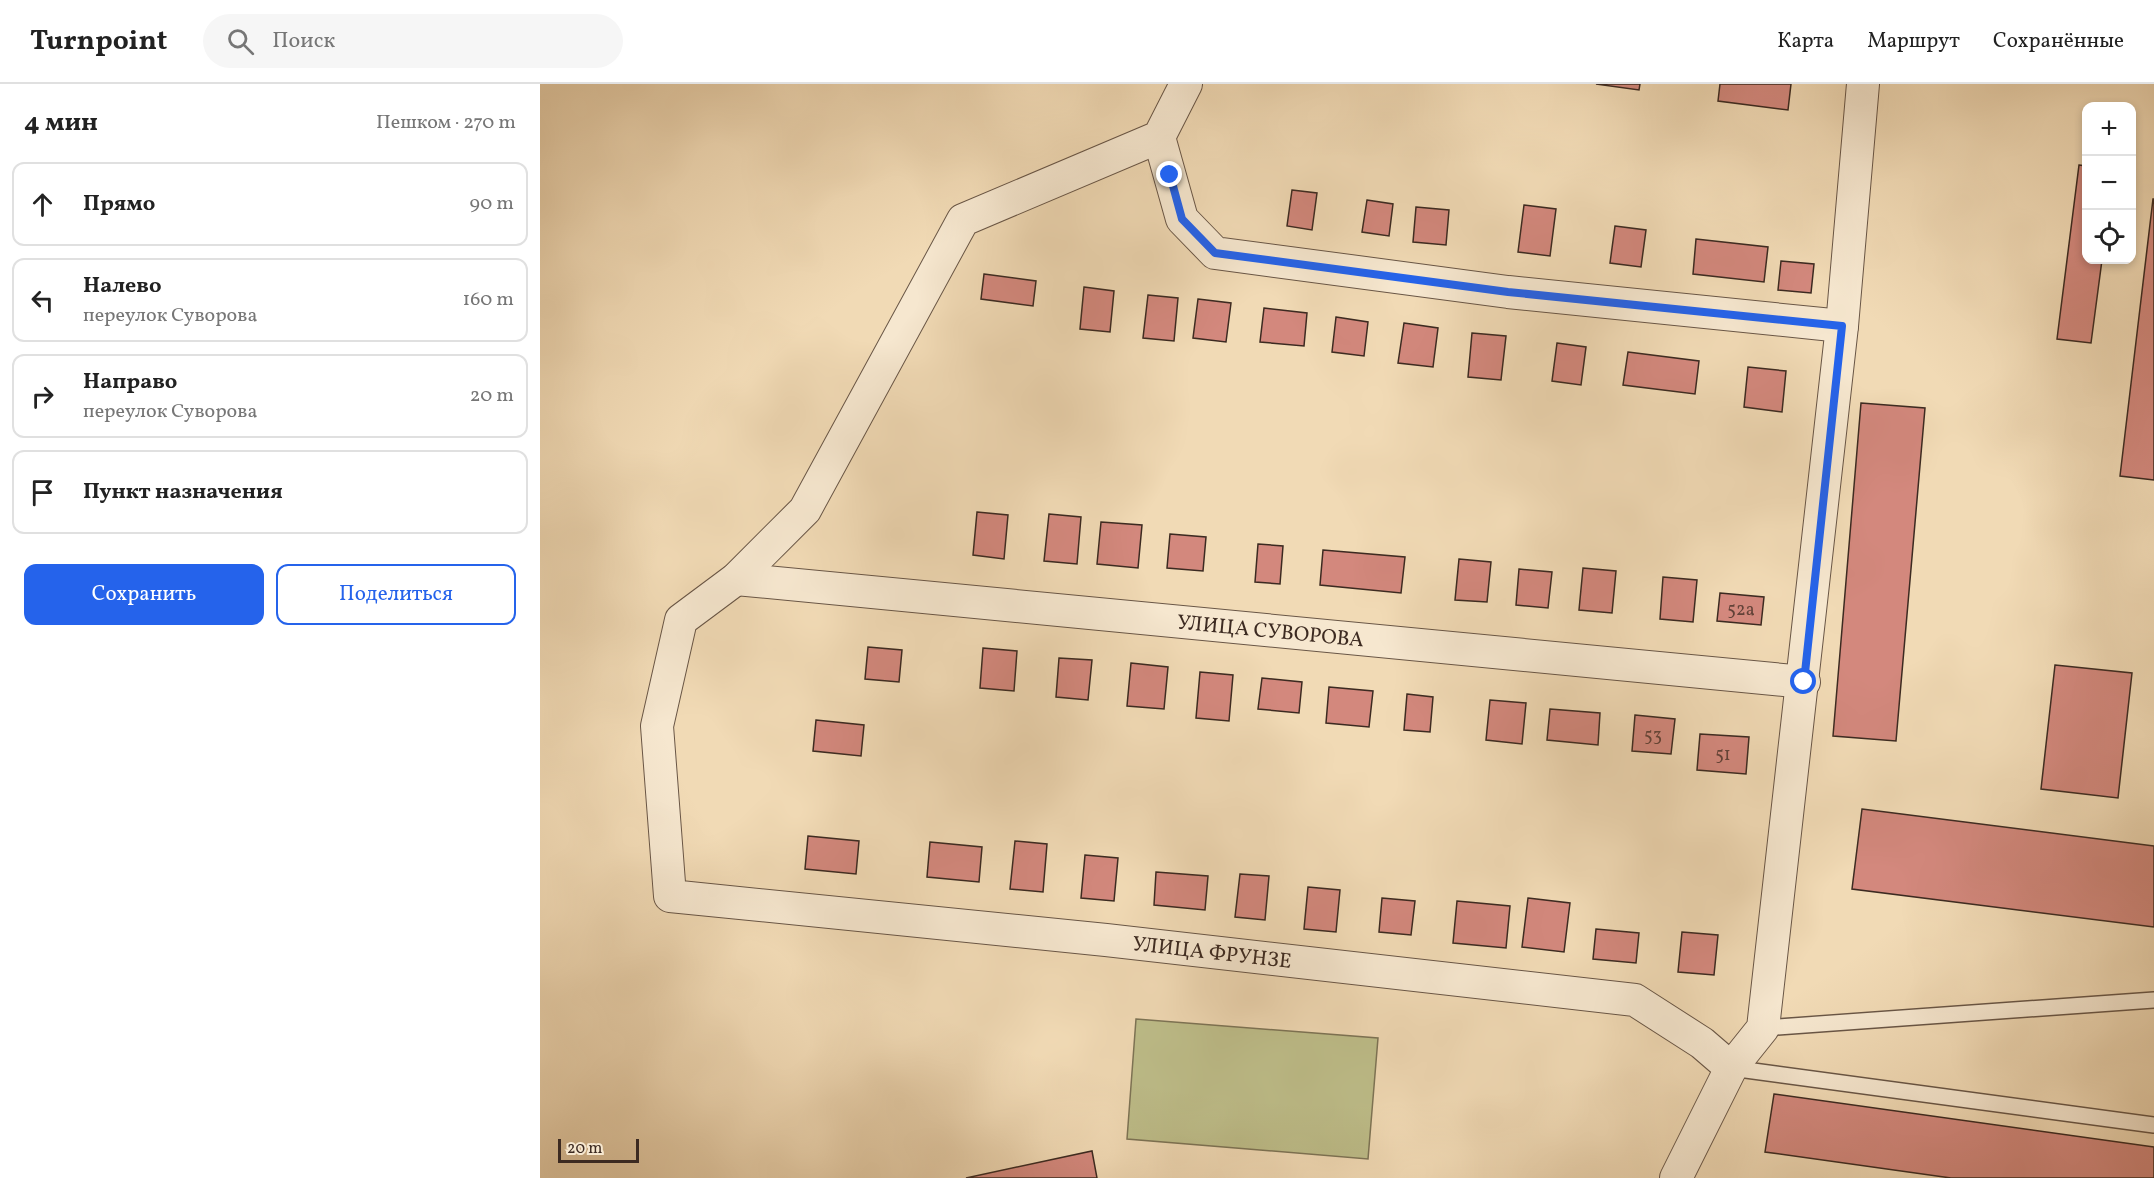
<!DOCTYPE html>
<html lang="ru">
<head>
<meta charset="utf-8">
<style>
	:root { --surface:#fff; --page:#f6f6f6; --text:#222; --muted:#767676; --line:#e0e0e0; --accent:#2563eb }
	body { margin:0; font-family:Vollkorn,serif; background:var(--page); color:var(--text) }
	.controls { position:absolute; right:18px; top:18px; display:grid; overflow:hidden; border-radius:12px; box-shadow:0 3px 9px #0003 }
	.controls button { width:54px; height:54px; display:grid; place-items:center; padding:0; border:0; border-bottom:2px solid var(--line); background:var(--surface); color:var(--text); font:30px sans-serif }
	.scale { position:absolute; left:18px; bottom:15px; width:81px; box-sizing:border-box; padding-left:6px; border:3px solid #3c2a21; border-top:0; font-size:16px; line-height:21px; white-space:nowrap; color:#3c2a21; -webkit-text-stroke:4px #f6e7cf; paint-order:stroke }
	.stop { position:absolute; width:18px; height:18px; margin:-14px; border:4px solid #2563eb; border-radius:50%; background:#fff }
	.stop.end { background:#2563eb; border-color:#fff; box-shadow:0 2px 6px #0008 }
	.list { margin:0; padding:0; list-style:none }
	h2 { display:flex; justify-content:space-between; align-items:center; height:78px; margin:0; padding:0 24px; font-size:26px }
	h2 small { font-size:20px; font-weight:400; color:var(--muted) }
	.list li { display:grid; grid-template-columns:39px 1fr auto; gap:18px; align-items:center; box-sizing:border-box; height:84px; margin:0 12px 12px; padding:0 12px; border:2px solid var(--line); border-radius:12px }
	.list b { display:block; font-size:22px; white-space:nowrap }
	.list p { margin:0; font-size:20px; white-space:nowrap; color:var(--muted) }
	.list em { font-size:20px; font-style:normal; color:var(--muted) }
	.actions { display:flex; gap:12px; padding:18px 24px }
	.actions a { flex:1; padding:14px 0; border:2px solid var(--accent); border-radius:12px; text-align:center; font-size:21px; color:var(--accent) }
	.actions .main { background:var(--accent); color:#fff }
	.icon { flex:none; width:33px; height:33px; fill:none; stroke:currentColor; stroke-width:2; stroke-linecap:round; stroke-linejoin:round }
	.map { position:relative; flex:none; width:1614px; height:1094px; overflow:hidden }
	header { display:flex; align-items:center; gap:36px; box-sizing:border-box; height:84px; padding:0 30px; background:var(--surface); border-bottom:2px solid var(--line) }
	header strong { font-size:28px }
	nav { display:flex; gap:33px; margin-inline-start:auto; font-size:21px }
	.search { width:420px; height:54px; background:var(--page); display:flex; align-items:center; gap:15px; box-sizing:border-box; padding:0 21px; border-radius:33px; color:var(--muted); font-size:22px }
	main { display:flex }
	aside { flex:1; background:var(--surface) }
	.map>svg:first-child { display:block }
</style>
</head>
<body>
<header>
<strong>Turnpoint</strong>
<div class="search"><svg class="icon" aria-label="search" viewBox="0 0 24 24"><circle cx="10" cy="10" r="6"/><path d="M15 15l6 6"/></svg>Поиск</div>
<nav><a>Карта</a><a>Маршрут</a><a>Сохранённые</a></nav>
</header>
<main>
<aside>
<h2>4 мин<small>Пешком · 270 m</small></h2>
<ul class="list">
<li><svg class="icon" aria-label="ahead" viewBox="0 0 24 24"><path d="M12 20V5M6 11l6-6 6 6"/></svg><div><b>Прямо</b></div><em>90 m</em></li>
<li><svg class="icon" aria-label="left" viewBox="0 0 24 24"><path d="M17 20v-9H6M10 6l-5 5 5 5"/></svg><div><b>Налево</b><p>переулок Суворова</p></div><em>160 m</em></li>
<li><svg class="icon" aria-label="right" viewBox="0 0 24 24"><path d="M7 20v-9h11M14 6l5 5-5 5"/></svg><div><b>Направо</b><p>переулок Суворова</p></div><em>20 m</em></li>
<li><svg class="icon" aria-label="arrive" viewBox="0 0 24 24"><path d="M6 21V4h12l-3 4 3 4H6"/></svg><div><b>Пункт назначения</b></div></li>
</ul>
<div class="actions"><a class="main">Сохранить</a><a>Поделиться</a></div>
</aside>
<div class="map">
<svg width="1614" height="1094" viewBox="0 0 1614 1094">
	<rect width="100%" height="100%" fill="#f1dab5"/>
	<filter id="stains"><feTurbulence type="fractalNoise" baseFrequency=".00333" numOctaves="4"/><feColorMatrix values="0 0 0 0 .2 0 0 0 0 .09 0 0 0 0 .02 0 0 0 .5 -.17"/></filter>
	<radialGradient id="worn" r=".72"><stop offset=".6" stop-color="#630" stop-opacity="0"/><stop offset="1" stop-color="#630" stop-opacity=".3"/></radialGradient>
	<path fill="#bebe8a" stroke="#7d7456" stroke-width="1.5" d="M596 935 838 954 828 1075 587 1055Z"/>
	<path fill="#d3887d" stroke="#3c2a21" stroke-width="1.5" d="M1056 0H1100L1099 6Z
		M1180 0H1251L1248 26 1178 17Z
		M1539 81 1546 82V176H1562L1551 259 1517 255Z
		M752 106 777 109 772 146 747 142Z
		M1613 115H1614V396L1580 392Z
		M827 116 853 120 849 152 822 148Z
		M984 121 1016 125 1010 172 978 168Z
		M876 123 909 126 906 161 873 158Z
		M1075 142 1106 146 1101 183 1070 179Z
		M1156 155 1228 163 1224 198 1153 190Z
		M1241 177 1274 180 1271 209 1238 206Z
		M444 190 496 197 493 222 441 215Z
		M544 203 574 207 570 248 540 245Z
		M608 211 638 214 634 257 603 254Z
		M658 215 691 219 686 258 653 254Z
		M724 224 767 229 764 262 720 258Z
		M796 233 828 238 824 272 792 268Z
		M864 239 898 244 893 283 858 279Z
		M932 249 966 252 961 296 928 293Z
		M1017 259 1046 263 1041 301 1012 297Z
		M1088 268 1159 277 1155 310 1083 301Z
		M1208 283 1246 287 1242 328 1204 323Z
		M1321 319 1385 324 1356 657 1293 652Z
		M437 428 468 431 464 475 433 471Z
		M509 430 541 433 537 480 504 477Z
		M561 438 602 441 598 484 557 480Z
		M630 450 666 453 663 487 627 484Z
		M718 460 743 462 740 500 715 498Z
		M783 466 865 473 861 509 780 501Z
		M919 475 951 478 947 518 915 516Z
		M1043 484 1076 487 1072 529 1039 526Z
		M979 485 1012 488 1008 524 976 521Z
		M1123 493 1157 496 1153 538 1120 535Z
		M1180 509 1224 513 1221 541 1177 537Z
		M328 563 362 566 359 598 325 595Z
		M443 564 477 567 474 607 440 604Z
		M519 574 552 576 548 616 516 613Z
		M591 579 628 583 624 625 587 622Z
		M1515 581 1592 589 1578 714 1501 705Z
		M660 588 693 591 689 637 656 634Z
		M722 594 762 598 759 629 718 625Z
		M789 603 833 607 829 643 786 639Z
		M867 610 893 613 890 648 864 646Z
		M950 616 986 619 982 660 946 656Z
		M1010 625 1060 629 1058 661 1007 656Z
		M1095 631 1135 635 1131 670 1092 667Z
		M276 636 324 641 321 672 273 667Z
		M1160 650 1209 653 1206 690 1157 686Z
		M1322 725 1614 762V843L1312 805Z
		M268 752 319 757 316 790 265 785Z
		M475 757 507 760 503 808 470 805Z
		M390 758 442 763 439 798 387 793Z
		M545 771 578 774 574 817 541 814Z
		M616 788 668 792 665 826 614 821Z
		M700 790 729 792 725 836 695 833Z
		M768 803 800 806 796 848 764 845Z
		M842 814 875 817 871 851 839 848Z
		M988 814 1030 819 1024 868 982 863Z
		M917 817 970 822 966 864 913 859Z
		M1056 845 1099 849 1096 879 1053 875Z
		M1142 848 1178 851 1174 891 1138 888Z
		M1234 1010 1614 1063V1094H1411L1225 1068Z
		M552 1067 557 1094H426Z"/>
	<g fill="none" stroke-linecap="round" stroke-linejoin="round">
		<defs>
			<path id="service" d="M1223 944 1614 916
				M1191 984 1614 1041"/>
			<g id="minor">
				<path id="s1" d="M646 0 619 53 423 136 265 426 196 495 141 536 117 642 130 812 566 856 1095 916 1162 959 1191 984"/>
				<path d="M619 53 642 135 675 169 968 208 1302 242"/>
				<path id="s2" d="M196 495 1264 598"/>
				<path d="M1136 1094 1191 984 1223 944 1302 242 1323 0"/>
			</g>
		</defs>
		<use href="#service" stroke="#695646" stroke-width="18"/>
		<use href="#minor" stroke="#695646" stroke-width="34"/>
		<use href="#service" stroke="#f6e7cf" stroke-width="15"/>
		<use href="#minor" stroke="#f6e7cf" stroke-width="32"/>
	</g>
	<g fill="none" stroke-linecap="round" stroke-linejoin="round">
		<path stroke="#2563eb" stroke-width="8" d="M630 91 642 135 675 169 968 208 1302 242 1264 598"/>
	</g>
	<g text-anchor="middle" stroke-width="4.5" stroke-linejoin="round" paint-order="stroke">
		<g font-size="18" fill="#624238">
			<text x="1201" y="531">52а</text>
			<text x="1113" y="657">53</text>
			<text x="1183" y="676">51</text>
		</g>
		<g font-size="21" fill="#3c2a21" stroke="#f6e7cf">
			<text dy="7" stroke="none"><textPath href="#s2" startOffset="537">УЛИЦА СУВОРОВА</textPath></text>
			<text dy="7" stroke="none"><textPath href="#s1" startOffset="1593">УЛИЦА ФРУНЗЕ</textPath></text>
		</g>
	</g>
	<rect width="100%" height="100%" filter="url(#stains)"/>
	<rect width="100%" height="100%" fill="url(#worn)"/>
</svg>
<div class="controls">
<button>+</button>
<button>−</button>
<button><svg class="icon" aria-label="locate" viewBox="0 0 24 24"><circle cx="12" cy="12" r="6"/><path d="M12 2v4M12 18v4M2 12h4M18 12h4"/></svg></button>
</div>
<div class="scale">20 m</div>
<div class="stop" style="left:1264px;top:598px"></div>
<div class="stop end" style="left:630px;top:91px"></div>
</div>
</main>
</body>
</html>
